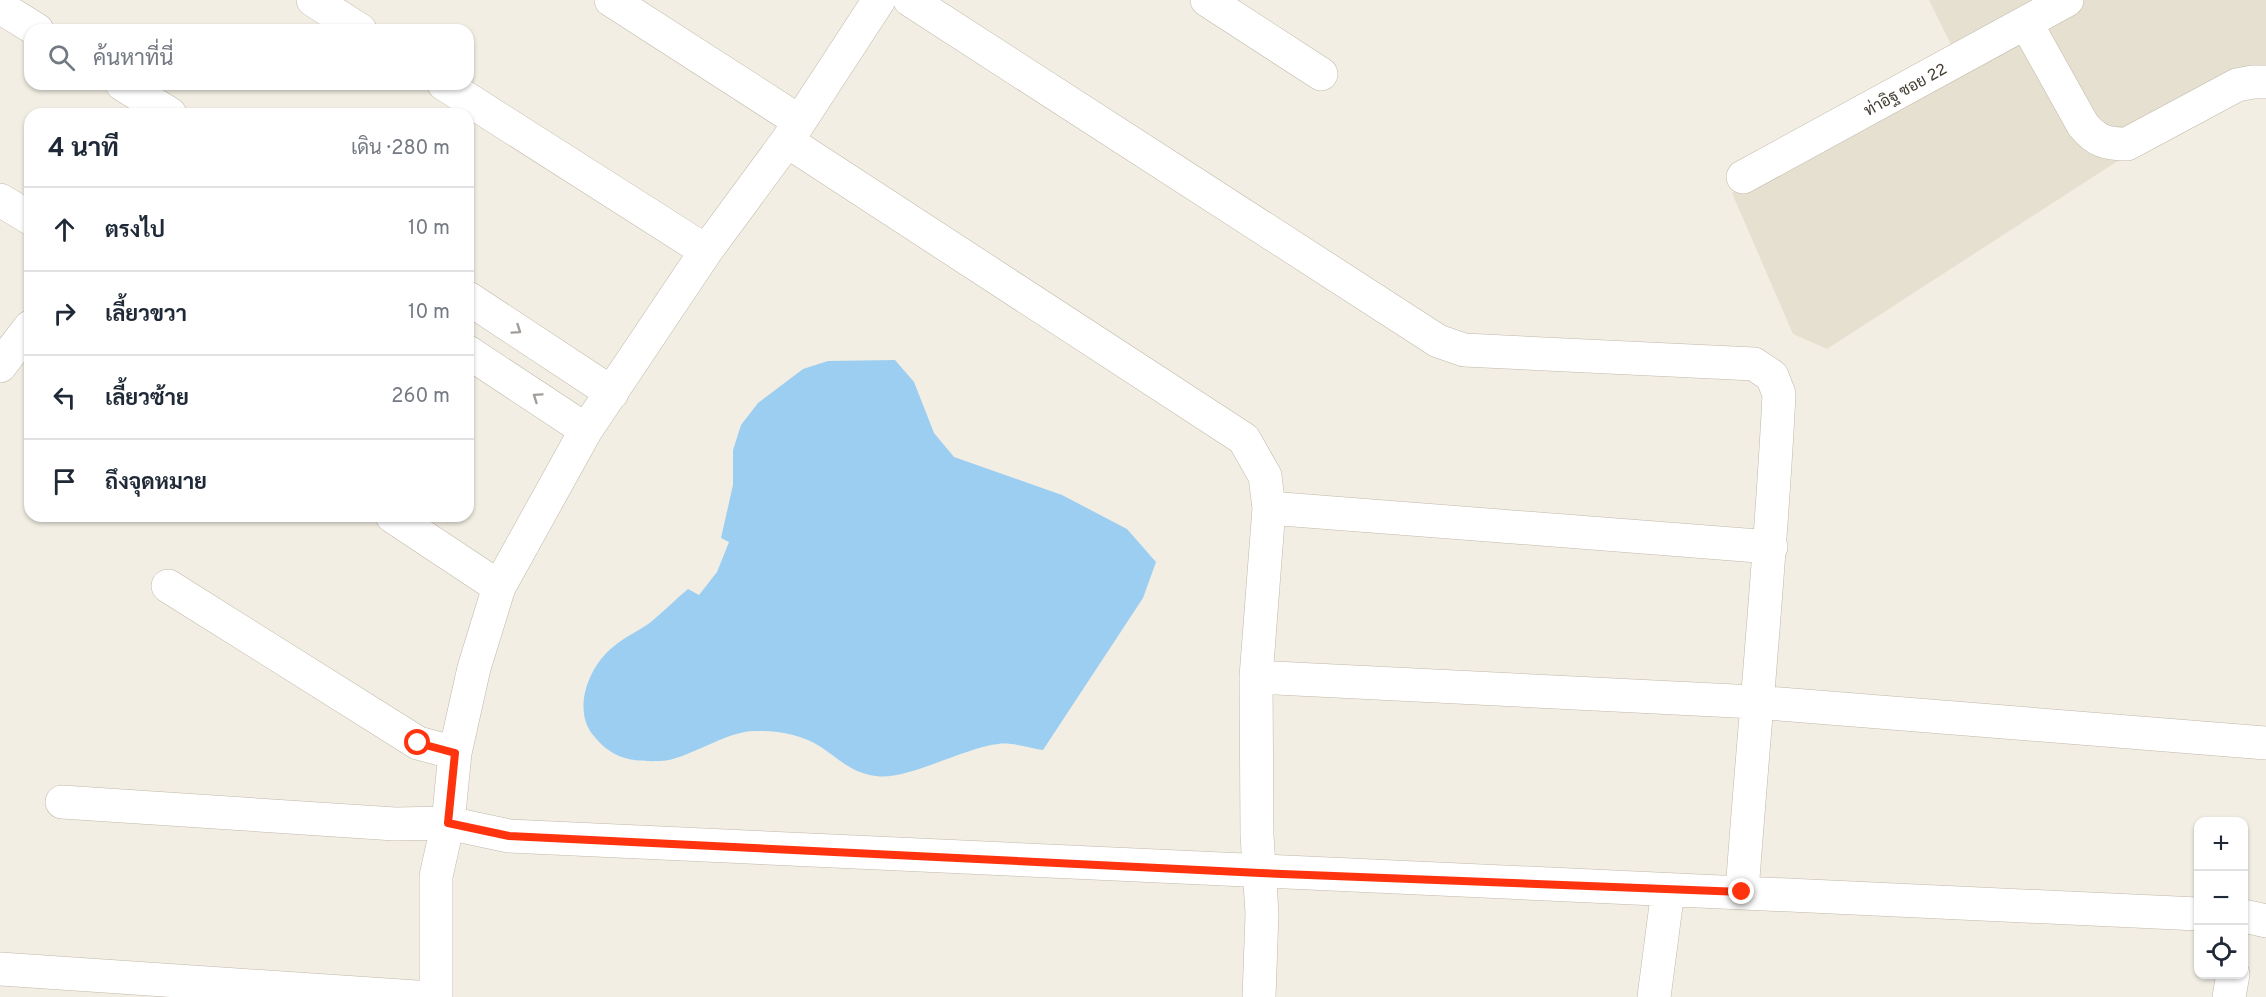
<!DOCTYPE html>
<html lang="th">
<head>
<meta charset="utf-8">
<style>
	:root { --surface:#fff; --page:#f6f6f7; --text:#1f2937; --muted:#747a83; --line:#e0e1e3 }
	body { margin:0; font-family:Overpass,Sarabun,sans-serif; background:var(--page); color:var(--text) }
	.controls { position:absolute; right:18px; bottom:18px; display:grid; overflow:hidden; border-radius:12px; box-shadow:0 2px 4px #0004 }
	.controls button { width:54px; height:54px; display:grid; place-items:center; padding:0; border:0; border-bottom:2px solid var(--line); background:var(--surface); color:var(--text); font:30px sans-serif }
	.stop { position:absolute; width:18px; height:18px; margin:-14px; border:4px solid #ff330d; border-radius:50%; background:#fff }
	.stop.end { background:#ff330d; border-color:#fff; box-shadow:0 2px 6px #0008 }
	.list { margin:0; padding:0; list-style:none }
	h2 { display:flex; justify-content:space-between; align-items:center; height:78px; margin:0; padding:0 24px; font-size:26px }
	h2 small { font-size:20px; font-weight:400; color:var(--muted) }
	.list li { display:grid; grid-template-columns:39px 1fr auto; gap:18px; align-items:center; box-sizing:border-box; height:84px; padding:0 24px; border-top:2px solid var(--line) }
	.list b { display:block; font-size:22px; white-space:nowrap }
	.list em { font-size:20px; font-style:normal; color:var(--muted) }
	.icon { flex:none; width:33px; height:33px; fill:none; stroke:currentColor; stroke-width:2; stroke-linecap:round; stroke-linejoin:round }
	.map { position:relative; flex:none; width:2266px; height:997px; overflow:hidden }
	.search { position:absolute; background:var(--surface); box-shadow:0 2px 4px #0004; left:24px; top:24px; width:450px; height:66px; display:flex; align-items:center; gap:15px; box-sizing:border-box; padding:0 21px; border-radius:18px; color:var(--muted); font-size:22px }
	.panel { position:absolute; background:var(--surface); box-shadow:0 2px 4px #0004; left:24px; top:108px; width:450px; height:414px; border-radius:18px }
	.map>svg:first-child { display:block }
</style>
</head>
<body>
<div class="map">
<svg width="2266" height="997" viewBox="0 0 2266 997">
	<rect width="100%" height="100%" fill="#f2eee3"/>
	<path fill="#e6e0d1" d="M1929 0H2266V65L1827 349 1793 334 1732 193 1962 67Z"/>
	<path fill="#9ccef2" d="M895 360 914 382 934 433 954 457 1062 495 1127 529 1156 562 1143 598 1043 750C1029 748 1012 742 998 744 963 748 906 781 876 776 852 773 840 760 821 747 803 735 777 730 755 731 725 731 687 760 661 761 631 762 612 759 593 735 572 709 589 666 613 647 624 637 639 631 651 622 664 611 676 599 688 589L699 595 717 572 729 542 721 538 733 485V450L741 425 758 403 803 369 828 361Z"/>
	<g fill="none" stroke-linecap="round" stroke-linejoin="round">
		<defs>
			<path id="minor" d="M313 0 360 30
				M611 0 799 121
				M910 0 1438 341 1464 350 1754 364 1772 376 1779 394C1771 560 1754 726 1742 892
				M1207 0 1321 74
				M0 7 37 30
				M2026 23 2083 125C2096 141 2106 144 2127 144L2237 85 2253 82H2266
				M122 84 170 114
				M444 84 706 251
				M787 141 1244 439 1265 476 1269 508 1256 677 1257 835 1262 914 1259 997
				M1743 177 2067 0
				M0 200 30 218
				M468 298 612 393
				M468 352 586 430
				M0 366 30 327
				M1269 508 1771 547
				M392 516 499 587
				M168 586 418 743 455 753
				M1256 677 1755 702 2266 743
				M62 802 395 824 448 823 509 836 2198 914
				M2244 916 2266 921
				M0 969 416 997
				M436 997V876L448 823 455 753 474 668 499 587 586 430 706 251 787 141 879 0
				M1654 997 1668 890
				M2229 997 2233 974"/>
		</defs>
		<use href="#minor" stroke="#c1b8a8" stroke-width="34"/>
		<use href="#minor" stroke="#fff" stroke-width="33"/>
	</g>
	<defs><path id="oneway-chevron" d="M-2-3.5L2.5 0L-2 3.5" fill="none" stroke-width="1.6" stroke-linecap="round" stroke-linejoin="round" transform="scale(1.5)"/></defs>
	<g stroke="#a29e99">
		<use href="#oneway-chevron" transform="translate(517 330) rotate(34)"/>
		<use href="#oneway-chevron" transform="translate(537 397) rotate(-146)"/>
	</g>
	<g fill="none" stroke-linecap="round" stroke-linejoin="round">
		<path stroke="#ff330d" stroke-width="8" d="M418 743 455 753 448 823 509 836 1260 873 1742 892"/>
	</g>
	<g text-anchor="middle" stroke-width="5" stroke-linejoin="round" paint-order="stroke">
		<g font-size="16" fill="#443d33" stroke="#fff">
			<text transform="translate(1905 89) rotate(-29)" y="6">ท่าอิฐ ซอย 22</text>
		</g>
	</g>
</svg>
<div class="controls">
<button>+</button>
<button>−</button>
<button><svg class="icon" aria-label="locate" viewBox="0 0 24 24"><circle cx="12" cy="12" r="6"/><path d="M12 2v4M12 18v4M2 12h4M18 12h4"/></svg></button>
</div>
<div class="stop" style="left:418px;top:743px"></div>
<div class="stop end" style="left:1742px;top:892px"></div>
<div class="search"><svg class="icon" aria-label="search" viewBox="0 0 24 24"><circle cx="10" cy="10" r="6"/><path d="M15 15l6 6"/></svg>ค้นหาที่นี่</div>
<section class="panel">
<h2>4 นาที<small>เดิน · 280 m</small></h2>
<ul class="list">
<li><svg class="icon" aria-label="ahead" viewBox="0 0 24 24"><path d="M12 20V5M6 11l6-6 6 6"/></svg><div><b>ตรงไป</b></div><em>10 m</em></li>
<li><svg class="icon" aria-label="right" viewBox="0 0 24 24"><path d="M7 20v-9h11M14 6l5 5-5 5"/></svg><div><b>เลี้ยวขวา</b></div><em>10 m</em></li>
<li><svg class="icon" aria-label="left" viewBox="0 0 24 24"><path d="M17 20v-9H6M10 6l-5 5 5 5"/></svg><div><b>เลี้ยวซ้าย</b></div><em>260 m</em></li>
<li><svg class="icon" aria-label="arrive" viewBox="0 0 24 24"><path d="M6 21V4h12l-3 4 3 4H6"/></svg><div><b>ถึงจุดหมาย</b></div></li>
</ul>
</section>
</div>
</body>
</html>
